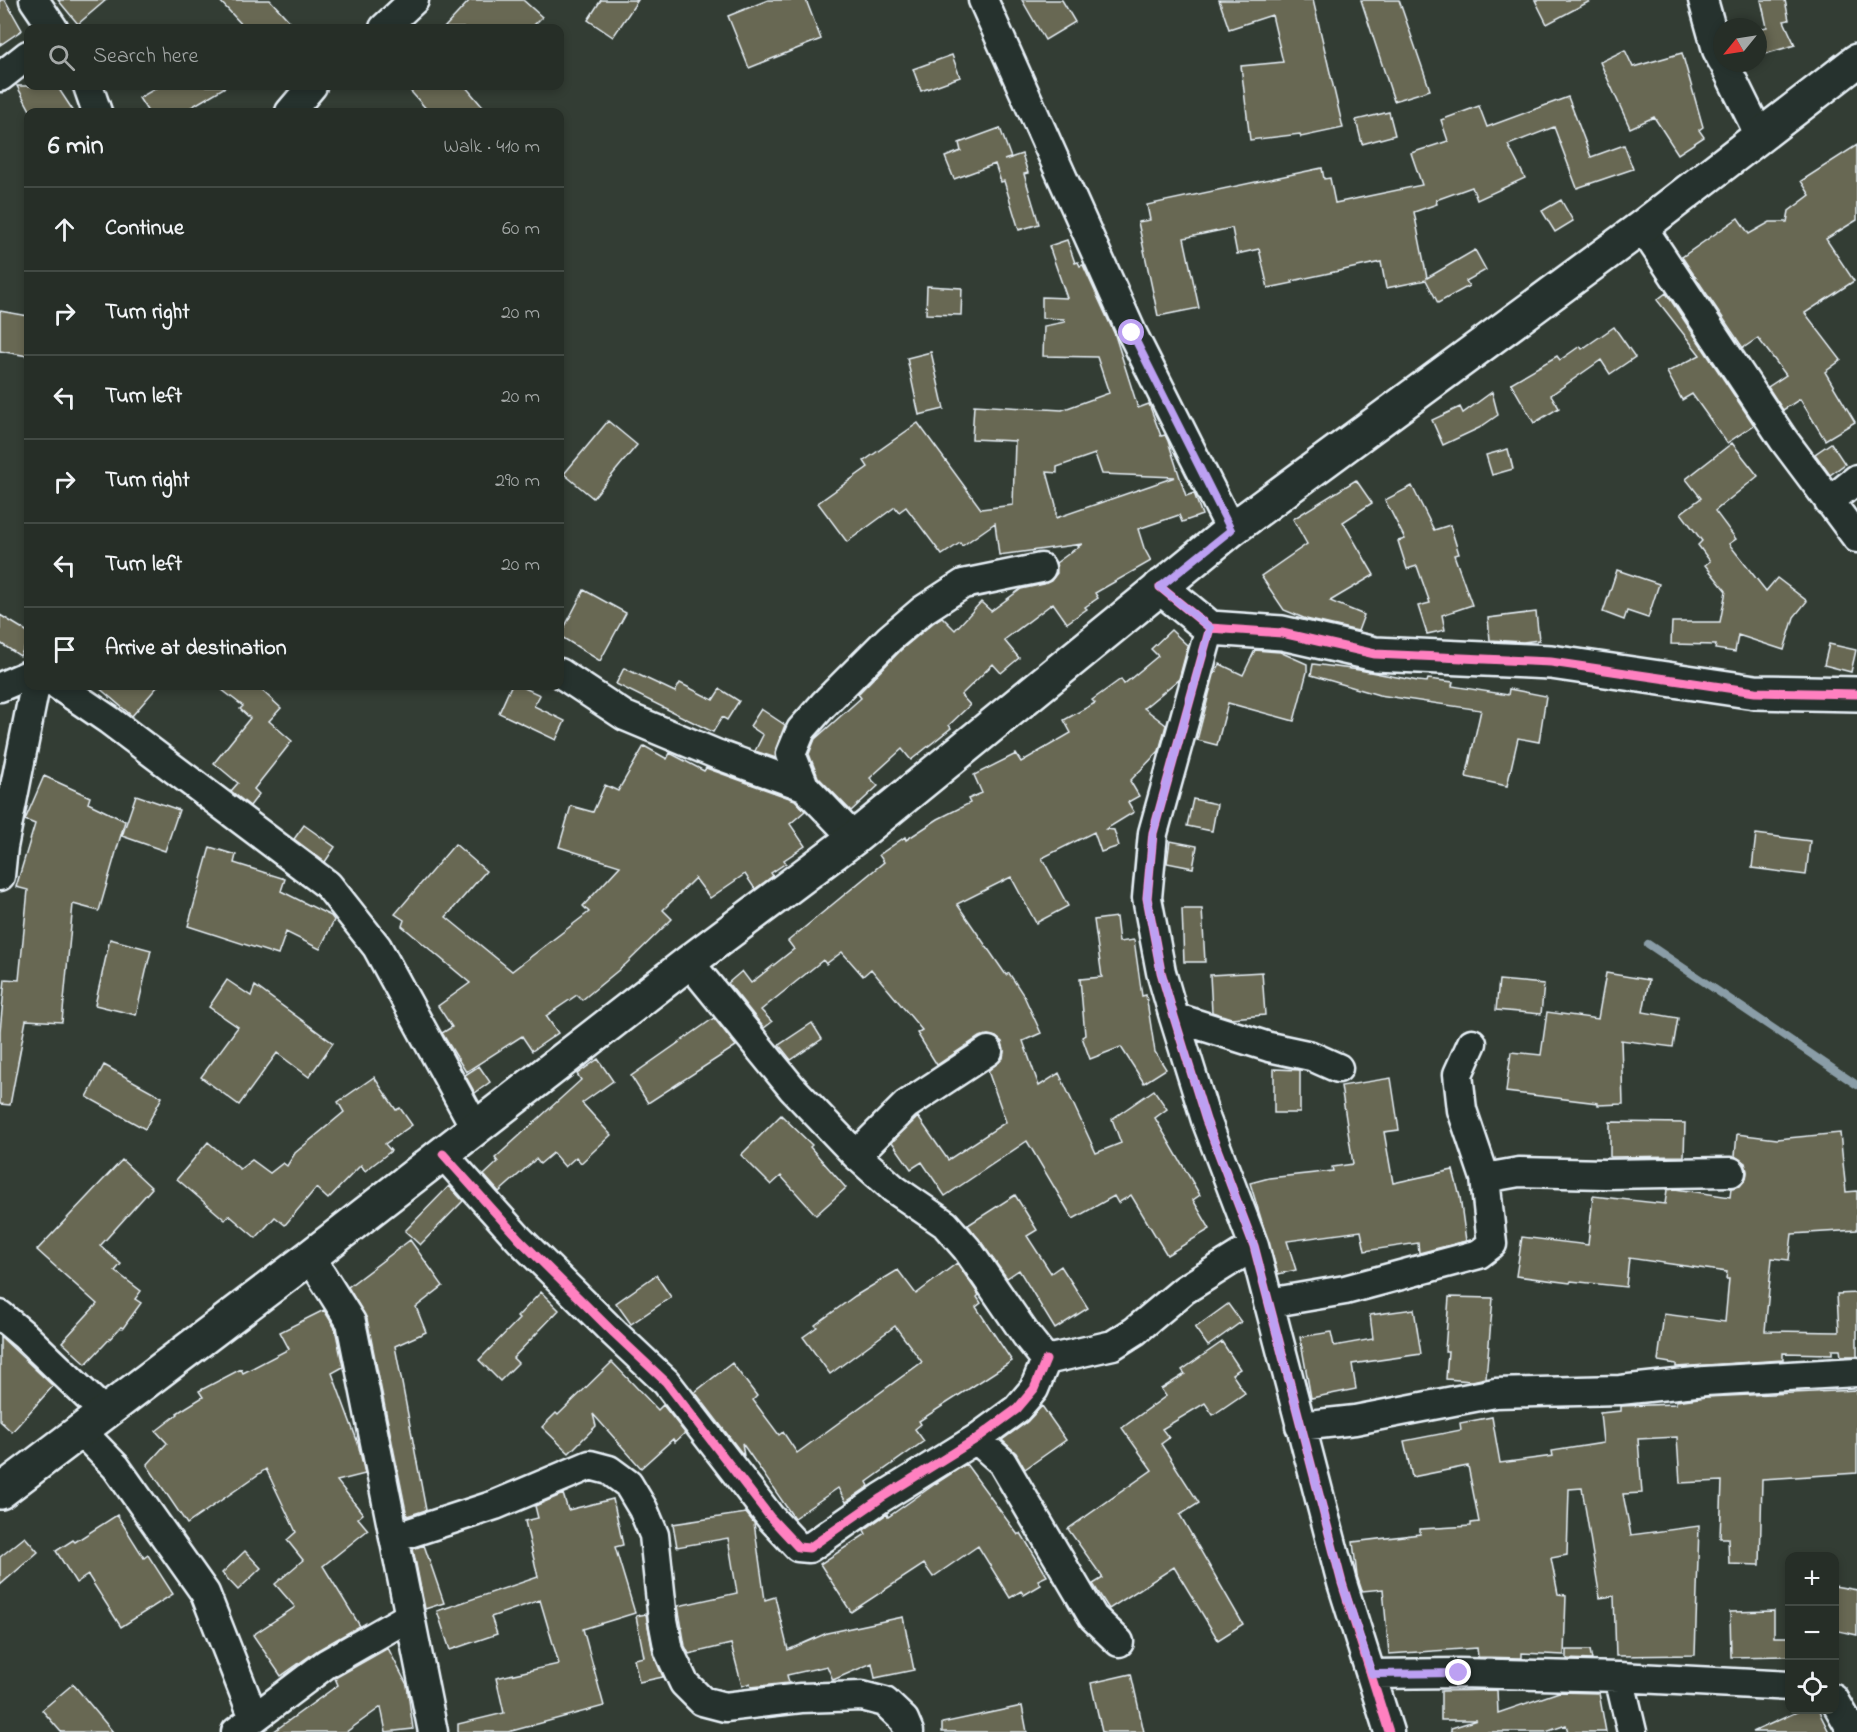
<!DOCTYPE html>
<html lang="en">
<head>
<meta charset="utf-8">
<style>
	:root { --surface:#262e27; --page:#323a33; --text:#f1f3f6; --muted:#a4a8a7; --line:#424a44 }
	body { margin:0; font-family:"Indie Flower",sans-serif; background:var(--page); color:var(--text) }
	.controls { position:absolute; right:18px; bottom:18px; display:grid; overflow:hidden; border-radius:12px; box-shadow:0 3px 9px #0003 }
	.controls button { width:54px; height:54px; display:grid; place-items:center; padding:0; border:0; border-bottom:2px solid var(--line); background:var(--surface); color:var(--text); font:30px sans-serif }
	.compass { position:absolute; left:1713px; top:18px; width:54px; height:54px; border-radius:50%; background:var(--surface); box-shadow:0 3px 9px #0003; rotate:240deg }
	.stop { position:absolute; width:18px; height:18px; margin:-14px; border:4px solid #bca0f2; border-radius:50%; background:#fff }
	.stop.end { background:#bca0f2; border-color:#fff; box-shadow:0 2px 6px #0008 }
	.list { margin:0; padding:0; list-style:none }
	h2 { display:flex; justify-content:space-between; align-items:center; height:78px; margin:0; padding:0 24px; font-size:26px }
	h2 small { font-size:20px; font-weight:400; color:var(--muted) }
	.list li { display:grid; grid-template-columns:39px 1fr auto; gap:18px; align-items:center; box-sizing:border-box; height:84px; padding:0 24px; border-top:2px solid var(--line) }
	.list b { display:block; font-size:22px; white-space:nowrap }
	.list em { font-size:20px; font-style:normal; color:var(--muted) }
	.icon { flex:none; width:33px; height:33px; fill:none; stroke:currentColor; stroke-width:2; stroke-linecap:round; stroke-linejoin:round }
	.map { position:relative; flex:none; width:1857px; height:1732px; overflow:hidden }
	.search { position:absolute; background:var(--surface); box-shadow:0 3px 9px #0003; left:24px; top:24px; width:540px; height:66px; display:flex; align-items:center; gap:15px; box-sizing:border-box; padding:0 21px; border-radius:12px; color:var(--muted); font-size:22px }
	.panel { position:absolute; background:var(--surface); box-shadow:0 3px 9px #0003; left:24px; top:108px; width:540px; height:582px; border-radius:12px }
	.map>svg:first-child { display:block }
</style>
</head>
<body>
<div class="map">
<svg width="1857" height="1732" viewBox="0 0 1857 1732">
	<rect width="100%" height="100%" fill="#333d34"/>
	<filter id="ink" filterUnits="userSpaceOnUse"><feTurbulence type="fractalNoise" baseFrequency=".0167" numOctaves="2"/><feDisplacementMap in="SourceGraphic" scale="12" xChannelSelector="R" yChannelSelector="G"/><feConvolveMatrix kernelMatrix="1 2 1 2 8 2 1 2 1" color-interpolation-filters="sRGB"/></filter>
	<g filter="url(#ink)">
		<g fill="none" stroke-linecap="round" stroke-linejoin="round">
			<path stroke="#8a9da7" stroke-width="8" d="M1648 944 1857 1085"/>
		</g>
		<path fill="#686752" stroke="#e8f1f8" stroke-width="1.5" fill-rule="evenodd" d="M0 0H5L22 30 0 45Z
			M58 0H106L78 24Z
			M219 0H270L296 28H245Z
			M470 0H523L542 17 531 28H444Z
			M601 0H638L613 37 588 20Z
			M768 0H806L821 39 749 68 728 16Z
			M1022 0H1062L1075 22 1045 40Z
			M1219 0H1313L1343 128 1301 137 1300 134 1250 140 1241 66 1283 62 1272 15 1229 29Z
			M1361 0H1399L1430 90 1394 101Z
			M1535 0H1592L1547 24Z
			M1761 0H1785L1789 20 1784 21 1795 45 1758 56V29L1767 27Z
			M1625 50 1633 67 1682 53 1703 127 1699 130 1704 137 1678 154 1654 117 1630 128 1600 62Z
			M952 55 960 77 921 91 913 69Z
			M17 86H57L74 112H31Z
			M160 86H227L183 112H148L139 98Z
			M406 86H465L487 112H429Z
			M1568 97 1591 157 1624 145 1633 169 1577 188 1554 127 1508 145 1525 178 1477 200 1472 187 1436 200 1437 204 1414 212 1427 278 1475 250 1486 270 1466 281 1469 286 1438 303 1426 280 1386 288 1381 262 1292 281 1293 283 1268 288 1259 249 1237 254 1232 228 1184 238 1199 308 1158 316 1138 222 1150 220 1147 205 1322 168 1324 179 1330 178 1335 203 1422 185 1411 153 1448 141 1441 120 1479 106 1487 127Z
			M1389 112 1395 135 1362 144 1356 120Z
			M1000 128 1011 158 1004 160 1022 154 1028 173 1024 174 1039 224 1019 230 1004 181 1001 182 995 164 954 179 945 157 961 151 959 143Z
			M1857 145V220L1826 239 1854 281 1805 313 1841 360 1825 372 1855 422 1825 440 1800 399 1783 410 1768 387 1786 375 1758 338 1743 348 1682 257 1738 218 1749 234 1770 222H1787L1789 211 1810 195 1801 181Z
			M1561 200 1573 221 1555 232 1542 211Z
			M1067 240 1075 263 1078 262 1080 266 1083 265 1115 335 1138 408 1149 404 1161 436 1165 435 1168 441 1186 496 1194 493 1202 515 1182 522 1179 515 1138 529 1144 548 1151 561 1095 593 1098 598 1085 607 1087 609 1067 623 1053 603 1004 640 1019 658 1001 673 993 664 961 695 970 705 949 725 951 728 911 760 902 749 870 778 878 786 851 811 818 777 809 754 815 739 861 698 858 694 901 650 933 623 942 617 955 630 981 602 991 611 1021 589 1044 584 1051 581 1057 573 1056 563 1082 544 999 555 995 523 962 546 960 543 942 555 906 507 899 512 895 507 847 542 818 503 868 467 864 461 918 423 981 509 1013 505 1015 441 972 439 974 405 1062 410 1109 393 1097 357 1043 356 1044 326 1065 322 1064 319 1042 318V297L1067 298 1049 246ZM1095 454 1102 474 1175 477 1056 518V505L1047 472 1057 473V467Z
			M927 286 962 288 961 315 926 314Z
			M1666 293 1754 425 1727 443 1692 394 1682 400 1667 372 1700 355 1657 300Z
			M0 311 28 316V356L0 351Z
			M1614 327 1635 357 1610 374 1601 360 1551 395 1559 408 1534 423 1511 383 1557 356 1560 360 1580 346 1582 349Z
			M931 352 944 409 919 415 907 358Z
			M1492 392 1498 415 1479 428 1443 445 1432 420 1460 407 1463 413Z
			M608 421 637 445 593 498 564 474Z
			M1732 443 1758 476 1715 511 1736 539 1729 544 1766 591 1777 578 1807 601 1794 617 1784 650 1738 635 1735 652 1715 649 1716 645 1671 644 1672 622H1720L1726 591 1705 565 1710 561 1698 545 1702 541 1681 513 1701 498 1686 479Z
			M1831 443 1845 464 1830 475 1815 454Z
			M1508 449 1513 469 1492 475 1486 455Z
			M1356 480 1372 503 1343 522 1374 575 1330 601 1364 615 1358 631 1306 619 1284 610 1261 576 1307 544 1293 519Z
			M1412 486 1434 530 1450 525 1459 554 1454 555 1472 605 1442 615 1445 630 1427 634 1418 606 1430 603 1417 566 1407 569 1398 541 1405 539 1385 500Z
			M1617 570 1659 584 1648 618 1627 611 1624 620 1603 612Z
			M584 590 626 613 600 661 560 636Z
			M1536 612 1539 640 1523 642 1490 640 1488 618Z
			M0 615 28 632V641L20 656 0 643Z
			M1171 630 1188 646 1179 679 1144 708 1166 725 1159 751 1130 781 1139 796 1128 802 1134 812 1106 829 1114 830 1119 846 1101 852 1094 832 1042 858 1068 906 1036 923 1011 877 957 904 1006 975 1009 973 1024 996 1041 1033 1023 1041 1039 1086 1059 1073 1096 1153 1121 1143 1112 1119 1154 1090 1167 1109 1155 1118 1200 1195 1193 1200 1210 1229 1167 1255 1131 1195 1118 1203 1114 1196 1073 1219 1027 1141 945 1196 922 1162 911 1169 892 1142 918 1117 948 1160 1006 1122 988 1071 1003 1058 1004 1051 1002 1042 996 1037 988 1035 979 1037 937 1065 917 1033 922 1030 871 969 863 976 842 952 826 964 823 960 761 1010 772 1022 764 1028 728 983 742 971 751 983 794 949 788 941 884 862 879 855 905 837 906 840 938 819 970 803 968 799 982 793 974 775 1016 754 1021 762 1071 733 1064 720 1095 703 1092 700 1121 679 1124 684 1158 656 1151 649Z
			M1829 644 1856 650 1851 672 1824 665Z
			M1255 650 1280 652 1307 664V672L1294 721 1228 703 1217 745 1197 740 1214 675 1220 664 1243 675Z
			M1313 664 1359 670 1418 681 1427 682 1428 679 1453 682 1452 686 1508 695 1509 689 1546 696 1539 742 1518 738 1507 786 1466 777 1481 710 1379 695 1311 675Z
			M624 668 675 692 680 683 713 700 720 689 739 701 727 720 722 717 713 732 616 684Z
			M97 686H158L132 716Z
			M217 686H257L281 708 269 721 292 741 254 789 259 794 250 806 231 791 238 783 214 763 250 718 240 709 243 706Z
			M511 686H520L540 695 534 706 565 721 556 740 499 713Z
			M761 709 785 725 776 748V758L755 751 763 735 750 726Z
			M644 746 667 759 670 753 704 771 706 768 795 800 805 811 790 824 805 846 784 860 786 863 771 873 773 876 755 889 745 874 710 898 695 878 663 910 672 919 626 964 582 1000 577 995 546 1016 558 1033 532 1051 522 1036 466 1072 442 1033 452 1027 438 1006 470 983 402 926 404 920 395 914 455 844 486 871 446 917 512 971 589 912 583 906 620 866 559 847 571 806 593 812 605 785 618 791Z
			M44 776 90 797 88 803 125 821 99 911 73 904 62 1022 26 1020 10 1105 0 1104V1031L5 979 19 980 28 890 16 887 35 824 25 820Z
			M136 795 179 810 165 851 122 836Z
			M1193 799 1217 804 1212 831 1187 826Z
			M304 825 335 847 325 862 294 839Z
			M1756 834 1810 841 1806 875 1752 868Z
			M1170 841 1197 846 1193 868 1167 863Z
			M210 847 236 855 234 863 285 879 281 891 331 916 334 920 320 949 286 932 278 955 188 926Z
			M1182 909H1202L1205 962H1184Z
			M1116 917 1119 942 1134 940 1142 996 1146 995 1155 1052 1166 1069 1144 1083 1121 1047 1090 1059 1082 1037 1085 1035 1080 979 1102 977 1094 920Z
			M110 939 151 950 136 1015 95 1005Z
			M1262 972 1265 1015 1231 1018 1212 1012 1210 975Z
			M1606 973 1649 980 1643 1012 1678 1018 1673 1047 1621 1040 1623 1104 1598 1105V1103L1506 1092 1511 1052 1541 1055 1547 1012 1598 1019Z
			M227 980 251 996 255 986 333 1043 309 1077 277 1053 239 1105 201 1077 238 1027 209 1007Z
			M1499 980 1544 984 1541 1014 1496 1010Z
			M714 1018 736 1046 648 1103 631 1076Z
			M812 1023 822 1039 791 1060 779 1045Z
			M598 1059 613 1081 582 1103 611 1135 581 1163 576 1157 565 1167 553 1153 540 1164 536 1159 499 1192 484 1175 498 1162 495 1158 581 1080 577 1074Z
			M104 1065 162 1097 145 1129 87 1097Z
			M479 1066 490 1082 475 1093 465 1075Z
			M1274 1069 1300 1070V1113H1274Z
			M374 1077 396 1110 400 1108 412 1125 385 1144 391 1151 365 1171 361 1165 328 1199 316 1188 285 1225 275 1217 256 1238 229 1215 225 1220 177 1179 208 1142 240 1169 252 1160 270 1173 283 1163 287 1166 295 1153 344 1112 338 1102Z
			M1391 1078 1399 1130 1384 1132 1393 1183 1453 1170 1460 1197 1466 1241 1419 1253 1418 1243 1365 1251 1361 1231 1287 1241 1296 1270 1278 1274 1250 1183 1269 1178 1333 1171 1332 1167 1353 1164 1341 1086Z
			M781 1115 812 1145 810 1147 846 1188 816 1215 781 1176 771 1185 741 1155Z
			M1610 1122 1685 1123 1684 1156 1610 1157Z
			M1840 1133 1846 1192 1857 1191V1230L1792 1234 1789 1260 1772 1258 1765 1331 1839 1332 1837 1294 1857 1293V1356H1841L1840 1350H1832V1354L1783 1353V1360L1676 1367V1364L1658 1361 1664 1314 1725 1322 1729 1279H1726L1727 1272 1629 1258 1626 1287 1571 1281 1570 1283 1516 1276 1522 1237 1588 1245 1593 1196 1665 1204 1667 1190 1675 1189 1730 1197 1731 1188 1740 1186 1746 1179 1747 1172 1745 1163 1735 1156 1737 1134 1777 1139Z
			M122 1160 152 1188 100 1246 121 1264 115 1271 141 1291 135 1299 141 1303 123 1328 121 1327 86 1364 62 1342 97 1304 37 1250Z
			M449 1186 463 1201 420 1245 405 1231Z
			M1015 1195 1037 1230 1027 1236 1051 1273 1061 1266 1088 1308 1055 1329 1019 1270 1007 1278 968 1225Z
			M410 1240 443 1286 416 1307 426 1332 395 1346 426 1510 407 1516 367 1319 348 1287Z
			M957 1263 979 1295 977 1297 981 1303 976 1307 1012 1361 919 1421 921 1424 915 1429 924 1441 867 1482 869 1486 846 1502 838 1488 794 1518 742 1443 744 1456 695 1392 732 1363 757 1396 753 1400 779 1435 783 1432 797 1453 922 1362 895 1326 830 1374 803 1337 817 1327 815 1325 855 1296 898 1270 916 1294Z
			M656 1275 671 1297 631 1324 616 1303Z
			M541 1292 559 1310 513 1358 518 1363 500 1381 479 1360 519 1319 517 1317Z
			M1449 1297 1493 1298 1486 1378 1472 1381 1446 1379 1448 1351H1445Z
			M1228 1304 1241 1322 1208 1346 1195 1328Z
			M1414 1309 1421 1354 1352 1364 1356 1389 1311 1398 1300 1337 1331 1332 1334 1346 1373 1339 1370 1315Z
			M324 1310 335 1328 343 1367 332 1373 358 1443 365 1474 337 1481 363 1514 358 1518 368 1530 323 1566 360 1626 318 1650 281 1676 253 1635 295 1607 275 1584 303 1560 287 1540 296 1532 266 1469 187 1524 147 1465 167 1443 156 1431 178 1414 177 1413 203 1397 199 1391 241 1369 243 1373 289 1349 280 1332Z
			M0 1336 53 1386 12 1432 0 1421Z
			M1222 1342 1240 1369 1232 1374 1245 1393 1213 1415 1205 1403 1162 1429 1169 1438 1161 1444 1199 1503 1180 1515 1243 1624 1218 1640 1174 1567 1109 1609 1093 1584 1103 1578 1068 1529 1152 1470 1122 1428 1166 1396 1161 1389 1185 1374 1182 1370Z
			M612 1362 658 1410 663 1405 685 1433 675 1442 673 1439 641 1468 593 1414 596 1426 569 1453 542 1427 556 1413 558 1415Z
			M1857 1390V1473L1762 1479 1760 1565 1729 1564 1728 1538H1720L1722 1481 1680 1483 1677 1437 1638 1439 1642 1493 1623 1494 1631 1535 1699 1526 1695 1655 1616 1656 1614 1596 1600 1598 1582 1488 1569 1489 1567 1555 1551 1558 1558 1594 1566 1595 1564 1655 1522 1653V1658L1478 1657 1477 1648 1389 1654 1383 1589 1362 1591 1357 1576 1353 1542 1420 1534V1529L1471 1526V1523L1479 1522 1468 1466 1412 1477 1404 1441 1461 1430 1460 1423 1492 1417 1500 1463 1553 1456 1552 1451 1603 1443 1600 1413 1621 1411V1406L1676 1404V1401L1706 1397Z
			M1042 1406 1066 1440 1025 1469 1016 1453 1002 1440 1027 1422Z
			M966 1464 1018 1535 1021 1533 1047 1576 1038 1580 1041 1585 1024 1595 1021 1591 1010 1598 978 1546 933 1577 924 1564 851 1612 820 1564 866 1534 864 1530 887 1514 888 1517 935 1484Z
			M563 1494 568 1510 613 1499 623 1545 615 1547 635 1613 583 1629 604 1706 508 1732H458V1724L504 1713 496 1678 559 1664 540 1600 491 1617 497 1634 450 1650 437 1611 538 1577 525 1521 538 1518 535 1506Z
			M746 1513 754 1523 765 1600 775 1597 788 1650 827 1633 903 1617 914 1670 875 1678 872 1663 833 1680 827 1666 787 1675 789 1683 751 1687 750 1683 742 1686 731 1644 689 1654 685 1646 678 1606 737 1593 728 1538 677 1547 673 1524Z
			M117 1515 144 1558 148 1555 173 1594 121 1627 88 1575 76 1583 56 1551 73 1540 75 1542Z
			M25 1537 38 1552 0 1585V1557Z
			M424 1545 444 1603 425 1609 413 1549Z
			M245 1551 261 1568 238 1590 222 1573Z
			M1834 1586 1857 1590V1635L1834 1630Z
			M1774 1611V1637H1790V1656L1731 1657 1730 1612Z
			M646 1614 653 1654 663 1677 639 1682 634 1659 644 1657 636 1616Z
			M388 1648 407 1685 413 1729 386 1732 381 1707 346 1732H273L338 1685 335 1678Z
			M1567 1650H1590L1592 1660 1567 1659Z
			M1131 1674 1144 1732H1102L1091 1683Z
			M73 1684 113 1732H61L42 1710Z
			M1497 1690 1498 1713 1559 1692 1599 1693 1606 1732H1568L1566 1725 1546 1732H1451V1728L1477 1720H1441V1691Z
			M1022 1706 1027 1732H942V1723Z
			M1801 1710H1818L1829 1732H1753Z"/>
		<g fill="none" stroke-linecap="round" stroke-linejoin="round">
			<defs>
				<path id="minor" d="M34 0 53 28
					M983 0 1132 333 1231 530
					M1703 0 1717 50 1722 60
					M384 28 414 0
					M1724 63 1760 136
					M0 77 28 55
					M88 86 97 112
					M290 112 312 86
					M1642 227 1783 439 1857 538
					M1829 502 1857 479
					M1210 628 1153 833 1147 898 1161 972 1174 1017 1206 1120 1254 1246 1342 1583 1389 1732
					M560 673 625 716 716 754 804 786 854 838
					M59 686 109 720 328 885 377 947 476 1129
					M0 687 28 675
					M804 786 791 754 801 730 824 704 890 638 923 610 963 584 1041 568
					M0 876 3 847 35 686
					M689 962 792 1088 856 1155 894 1189 945 1224 967 1249 1026 1335 1046 1360
					M1174 1017 1269 1047 1311 1056 1338 1068
					M443 1154 519 1239 614 1333 666 1382 770 1517 798 1547 809 1548 881 1498 976 1439 1017 1409 1034 1389 1046 1360
					M856 1155 906 1105 988 1051
					M1485 1178 1519 1172 1605 1174 1731 1172
					M310 1257 351 1322 433 1732
					M1268 1303 1345 1290 1479 1254 1492 1244 1485 1178 1462 1110 1458 1074 1472 1043
					M0 1315 24 1335 105 1413
					M1046 1360 1113 1345 1135 1331 1184 1290 1254 1246
					M1300 1426 1355 1420 1495 1393 1620 1390 1705 1381 1857 1372
					M81 1431 116 1467 205 1593 254 1718
					M976 1439 1002 1462 1093 1617 1119 1642
					M394 1538 495 1505 590 1465 609 1470 628 1484 643 1509 654 1535 663 1620 669 1651 684 1683 702 1701 725 1707 801 1698 862 1696 885 1702 904 1720 909 1732
					M1372 1674 1459 1673 1619 1677 1790 1686
					M1619 1677 1632 1732
					M1834 1699 1853 1732
					M236 1732 326 1664 410 1616"/>
				<path id="tertiary" d="M1160 587 1210 628 1282 633 1375 654 1551 662 1755 692 1857 694"/>
				<path id="secondary" d="M0 1492 310 1257 689 962 854 838 1231 530 1642 227 1857 61"/>
			</defs>
			<use href="#minor" stroke="#e8f1f8" stroke-width="33"/>
			<use href="#tertiary" stroke="#e8f1f8" stroke-width="38"/>
			<use href="#secondary" stroke="#e8f1f8" stroke-width="38"/>
			<use href="#minor" stroke="#26332d" stroke-width="28"/>
			<use href="#tertiary" stroke="#26332d" stroke-width="33"/>
			<use href="#secondary" stroke="#26332d" stroke-width="33"/>
			<defs>
				<path id="cycleway" d="M1160 587 1210 628 1282 633 1375 654 1551 662 1755 692 1857 694
					M1210 628 1153 833 1147 898 1161 972 1174 1017 1206 1120 1254 1246 1342 1583 1389 1732
					M443 1154 519 1239 614 1333 666 1382 770 1517 798 1547 809 1548 881 1498 976 1439 1017 1409 1034 1389 1046 1360"/>
			</defs>
			<use href="#cycleway" stroke="#26332d" stroke-width="13"/>
			<use href="#cycleway" stroke="#ff80c0" stroke-width="9"/>
		</g>
	</g>
	<g fill="none" stroke-linecap="round" stroke-linejoin="round" filter="url(#ink)">
		<path stroke="#bca0f2" stroke-width="8" d="M1132 333 1231 530 1160 587 1210 628 1153 833 1147 898 1161 972 1174 1017 1206 1120 1254 1246 1342 1583 1372 1674 1459 1673"/>
	</g>
</svg>
<div class="controls">
<button>+</button>
<button>−</button>
<button><svg class="icon" aria-label="locate" viewBox="0 0 24 24"><circle cx="12" cy="12" r="6"/><path d="M12 2v4M12 18v4M2 12h4M18 12h4"/></svg></button>
</div>
<svg class="compass" viewBox="-18 -18 36 36"><path d="M0-13l5 13h-10z" fill="#e53935"/><path d="M0 13l5-13h-10z" fill="#a4a8a7"/></svg>
<div class="stop" style="left:1132px;top:333px"></div>
<div class="stop end" style="left:1459px;top:1673px"></div>
<div class="search"><svg class="icon" aria-label="search" viewBox="0 0 24 24"><circle cx="10" cy="10" r="6"/><path d="M15 15l6 6"/></svg>Search here</div>
<section class="panel">
<h2>6 min<small>Walk · 410 m</small></h2>
<ul class="list">
<li><svg class="icon" aria-label="ahead" viewBox="0 0 24 24"><path d="M12 20V5M6 11l6-6 6 6"/></svg><div><b>Continue</b></div><em>60 m</em></li>
<li><svg class="icon" aria-label="right" viewBox="0 0 24 24"><path d="M7 20v-9h11M14 6l5 5-5 5"/></svg><div><b>Turn right</b></div><em>20 m</em></li>
<li><svg class="icon" aria-label="left" viewBox="0 0 24 24"><path d="M17 20v-9H6M10 6l-5 5 5 5"/></svg><div><b>Turn left</b></div><em>20 m</em></li>
<li><svg class="icon" aria-label="right" viewBox="0 0 24 24"><path d="M7 20v-9h11M14 6l5 5-5 5"/></svg><div><b>Turn right</b></div><em>290 m</em></li>
<li><svg class="icon" aria-label="left" viewBox="0 0 24 24"><path d="M17 20v-9H6M10 6l-5 5 5 5"/></svg><div><b>Turn left</b></div><em>20 m</em></li>
<li><svg class="icon" aria-label="arrive" viewBox="0 0 24 24"><path d="M6 21V4h12l-3 4 3 4H6"/></svg><div><b>Arrive at destination</b></div></li>
</ul>
</section>
</div>
</body>
</html>
